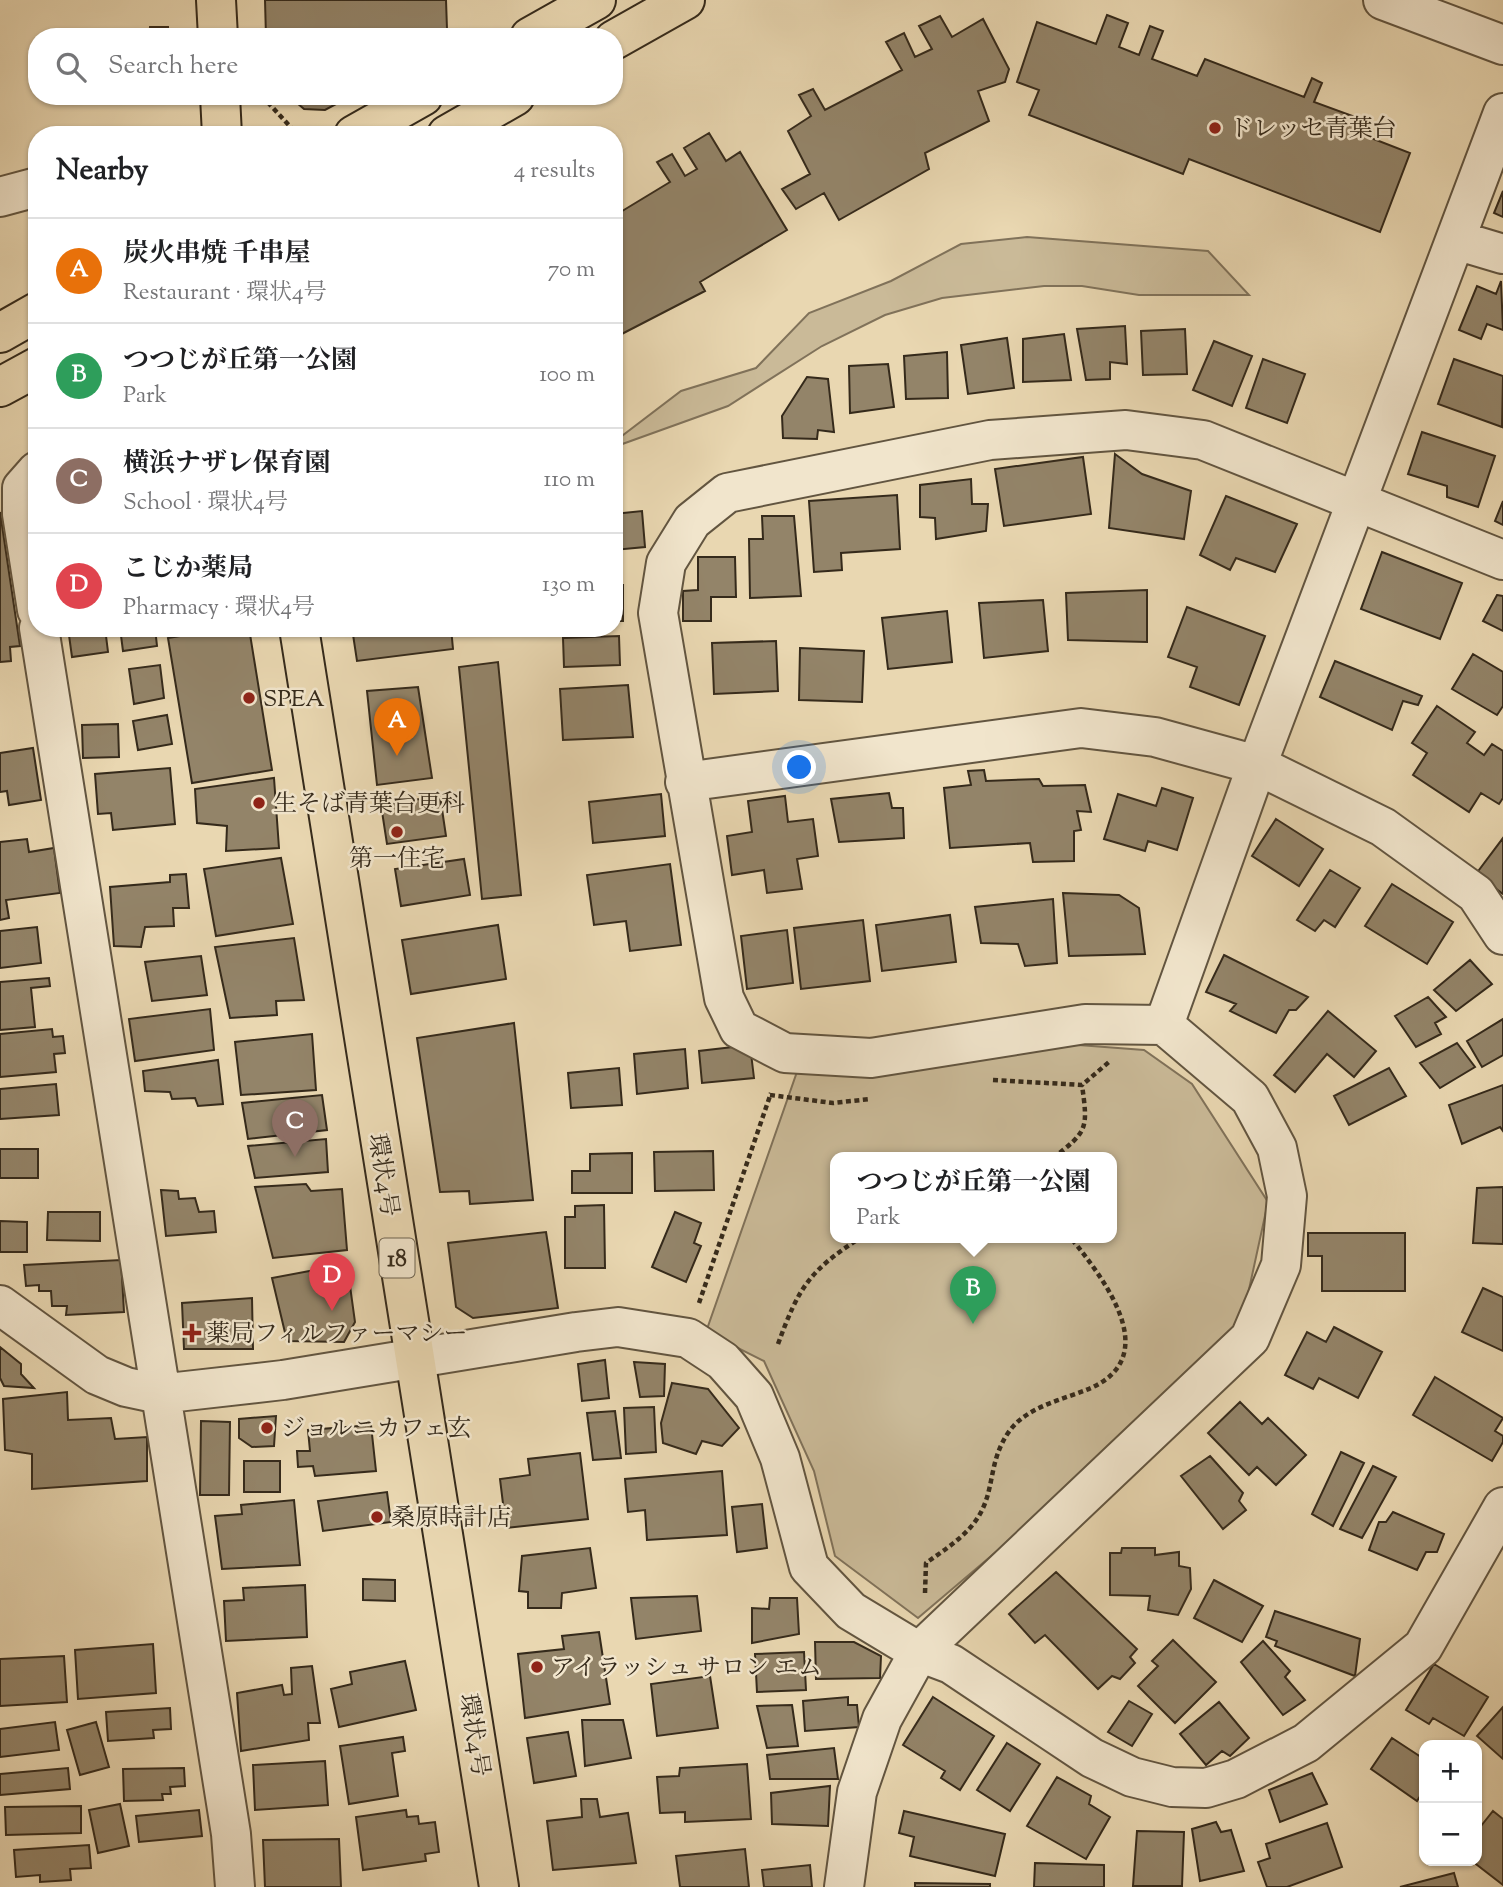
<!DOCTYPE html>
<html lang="en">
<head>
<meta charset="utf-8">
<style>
	:root { --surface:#fff; --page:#f2f2f2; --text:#202124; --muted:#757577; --line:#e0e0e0; --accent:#b45309 }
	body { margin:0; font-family:"Sorts Mill Goudy","Noto Serif JP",serif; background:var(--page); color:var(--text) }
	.controls { position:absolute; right:21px; bottom:21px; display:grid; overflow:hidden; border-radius:14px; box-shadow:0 2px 5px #0004 }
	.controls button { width:63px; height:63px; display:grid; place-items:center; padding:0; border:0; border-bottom:2px solid var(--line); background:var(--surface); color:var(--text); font:35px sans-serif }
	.you { position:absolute; left:800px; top:768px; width:24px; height:24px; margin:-18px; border:5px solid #fff; border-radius:50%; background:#1a73e8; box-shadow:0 0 0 10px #1a73e833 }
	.badge { display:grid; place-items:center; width:46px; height:46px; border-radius:50%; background:var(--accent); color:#fff; font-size:23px; font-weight:700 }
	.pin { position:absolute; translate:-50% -58px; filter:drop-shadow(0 2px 4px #0008) }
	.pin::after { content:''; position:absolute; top:37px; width:24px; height:21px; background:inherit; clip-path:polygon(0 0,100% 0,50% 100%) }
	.popup { position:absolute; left:830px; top:1152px; width:287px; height:91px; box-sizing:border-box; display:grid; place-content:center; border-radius:14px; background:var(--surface); filter:drop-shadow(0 2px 5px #0005); font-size:23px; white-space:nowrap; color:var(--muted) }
	.popup b { font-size:26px; color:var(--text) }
	.popup::after { content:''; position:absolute; left:50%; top:100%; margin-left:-14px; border:14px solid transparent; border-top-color:var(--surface) }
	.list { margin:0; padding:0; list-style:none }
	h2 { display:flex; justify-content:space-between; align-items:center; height:91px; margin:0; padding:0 28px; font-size:30px }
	h2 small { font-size:23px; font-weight:400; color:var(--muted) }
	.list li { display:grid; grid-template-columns:46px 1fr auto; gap:21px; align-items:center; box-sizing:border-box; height:105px; padding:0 28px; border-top:2px solid var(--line) }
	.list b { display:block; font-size:26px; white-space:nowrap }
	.list p { margin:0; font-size:23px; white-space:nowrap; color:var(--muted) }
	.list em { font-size:23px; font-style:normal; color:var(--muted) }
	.icon { flex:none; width:38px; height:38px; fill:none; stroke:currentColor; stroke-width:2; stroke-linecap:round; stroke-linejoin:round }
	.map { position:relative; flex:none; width:1503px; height:1887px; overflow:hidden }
	.search { position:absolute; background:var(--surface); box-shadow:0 2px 5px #0004; left:28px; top:28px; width:595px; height:77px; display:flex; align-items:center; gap:18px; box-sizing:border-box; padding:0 24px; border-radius:28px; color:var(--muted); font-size:26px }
	.panel { position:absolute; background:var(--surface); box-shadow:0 2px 5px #0004; left:28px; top:126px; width:595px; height:511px; border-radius:28px }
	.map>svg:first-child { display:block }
</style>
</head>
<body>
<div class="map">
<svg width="1503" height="1887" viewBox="0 0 1503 1887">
	<rect width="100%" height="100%" fill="#e9d7b1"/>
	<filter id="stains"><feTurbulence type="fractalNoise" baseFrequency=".00286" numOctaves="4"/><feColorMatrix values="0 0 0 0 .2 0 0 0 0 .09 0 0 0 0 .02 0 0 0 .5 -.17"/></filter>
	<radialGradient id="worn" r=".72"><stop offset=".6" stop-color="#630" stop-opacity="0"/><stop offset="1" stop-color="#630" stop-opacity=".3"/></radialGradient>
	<path fill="#caba98" stroke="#80725a" stroke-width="2" fill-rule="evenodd" d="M1027 237 1208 251 1249 295H1139L1082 286H1044L942 298 885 315 822 346 728 406 614 447V442L681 391 756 368 809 313 891 281 961 244Z
		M999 1039 1144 1050 1192 1084 1268 1202 1243 1317 1160 1413 918 1618 835 1556 814 1471 764 1361 706 1332 798 1069ZM835 1158H1111V1238H835Z"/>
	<path fill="#938469" stroke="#352a1b" stroke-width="2" d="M265 0H446L447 29 439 37H266Z
		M1107 15 1128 23 1119 47 1139 55 1150 26 1163 31 1152 59 1197 76 1205 59 1304 97 1312 78 1322 83 1314 102 1366 121V136L1410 153 1380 232 1189 159 1183 174 1029 115 1039 90 1017 82 1037 22 1096 44Z
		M940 16 952 37 983 19 1009 69 1005 82 978 91 989 121 925 153 929 169 839 220 824 193 796 209 782 189 810 174 788 131 811 116 799 95 813 89 825 110 902 70 886 42 904 33 915 57 932 49 919 26Z
		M150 27H168V37H149Z
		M289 96H351L325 110 304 109Z
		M709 133 726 161 740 152 787 230 700 282 705 291 614 338V216L670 182 657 162 672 154 685 176 697 169 684 148Z
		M1503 191V217L1494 213Z
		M1501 281 1503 330 1487 324 1481 339 1459 330 1477 286 1496 294Z
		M1125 326 1127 364 1110 362V379L1086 380 1077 329Z
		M1185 329 1187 374 1143 375 1141 331Z
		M1064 334 1071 380 1023 382V339Z
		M1007 338 1014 388 968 394 961 345Z
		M1214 341 1252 356 1232 406 1193 390Z
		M947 352 948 398 906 399 904 356Z
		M1263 359 1305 374 1287 423 1246 408Z
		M1454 359 1503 376 1502 427 1438 404Z
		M888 364 894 407 850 413 849 366Z
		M807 377 828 379 834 432 818 430 817 439 783 438 782 416Z
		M1422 432 1495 456 1478 507 1447 497V486L1408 474Z
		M1115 454 1142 474 1191 491 1184 539 1109 528Z
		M1083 457 1091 514 1004 526 995 469Z
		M971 479 972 504H988L986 531 936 539 935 518 920 517V485Z
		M897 495 900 549 841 553 842 570 814 572 809 501Z
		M1226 496 1297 524 1275 572 1236 558 1230 570 1200 555Z
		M1503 501V525L1495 521Z
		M642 511 645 547 614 550V514Z
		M0 512 20 646 10 647 11 661 0 662Z
		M762 516H794L801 596 750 598 749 539H763Z
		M1382 552 1462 583 1440 639 1361 609Z
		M698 557H735L736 597H711V621H683V591L698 590Z
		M614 585H623V621H614Z
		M1147 590V642L1068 640 1066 593Z
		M1497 595 1503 596V631L1483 621Z
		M1043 600 1048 651 984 658 979 603Z
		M1187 607 1265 636 1239 705 1190 687 1197 667 1168 657Z
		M947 611 952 662 888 669 882 618Z
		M68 628H105L108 652 72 657Z
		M120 628H155L157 646 123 651Z
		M229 628H249L272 770 192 783 168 638Z
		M352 628H451L453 649 357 661Z
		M619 636 620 665 564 667 563 638Z
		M776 641 778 691 714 694 712 643Z
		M800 648 864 651 862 702 799 700Z
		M1473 654 1503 672V706L1497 715 1452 689Z
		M1335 661 1422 696 1418 705 1403 701 1392 730 1320 697Z
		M498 662 521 895 482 899 459 667Z
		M160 665 164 698 134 704 129 669Z
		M628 685 633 737 563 740 560 689Z
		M418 687 432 778 377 785 367 691Z
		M1437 706 1475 732 1467 743 1484 755 1492 744 1503 751V798L1499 804 1481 793 1469 812 1413 775 1427 753 1412 743Z
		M167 715 172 744 138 750 133 721Z
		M118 724 119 757 83 758 82 725Z
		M33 748 41 800 9 805 7 791 0 792V753Z
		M170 768 175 824 113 830 111 813 98 814 95 774Z
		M984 770 986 781 1039 779 1043 786 1085 785 1091 812 1077 811 1081 830 1074 831V861L1033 862 1030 843 950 848 944 788 971 785 968 771Z
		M274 778 279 848 226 851 227 826 197 823 195 789Z
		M1162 788 1193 798 1177 850 1148 841 1145 851 1104 839 1118 794 1156 806Z
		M889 793 892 808H903L904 838 839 842 831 799Z
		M661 794 665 836 593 843 589 802Z
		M440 796 446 836 387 844 381 805Z
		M785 796 788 822 813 819 818 856 797 859 802 889 767 893 764 870 732 875 727 836 752 832 748 801Z
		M1276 819 1323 849 1299 886 1252 856Z
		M1503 838V894L1476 874Z
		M27 839 29 852 54 848 60 893 6 900 9 918 0 920V842Z
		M281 858 293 924 216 936 204 869Z
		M464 859 470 895 401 906 395 869Z
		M670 864 681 945 630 951 626 921 594 925 587 875Z
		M1330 870 1360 888 1335 927 1324 920 1315 931 1297 920Z
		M186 874 189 908H173L174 926 145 927 141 947 114 946 110 887 170 882V875Z
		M1392 884 1453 922 1427 964 1365 926Z
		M1063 893 1119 895 1139 908 1145 954 1069 956Z
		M1053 899 1057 963 1025 966 1018 944 981 943 975 907Z
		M950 915 956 962 882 971 876 925Z
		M863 920 870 981 801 989 794 928Z
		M498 925 506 979 411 994 402 940Z
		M37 927 41 963 0 968V931Z
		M787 930 793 983 747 989 741 936Z
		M294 938 304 1000 276 1001 277 1015 230 1018 215 947Z
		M1224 955 1308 997 1296 1010H1289L1276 1033 1230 1011 1236 1004 1206 992Z
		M201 956 207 995 152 1001 145 962Z
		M1470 960 1492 984 1456 1011 1434 990Z
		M49 978 50 986 31 988 35 1027 0 1030V982Z
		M1428 997 1446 1017 1435 1023 1441 1034 1416 1047 1395 1016Z
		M210 1009 214 1050 135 1061 129 1019Z
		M1328 1011 1376 1051 1354 1077 1327 1054 1295 1092 1274 1075Z
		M1503 1019V1055L1482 1067 1467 1041Z
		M514 1023 533 1200 470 1204 469 1191 440 1192 417 1038Z
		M52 1029 53 1037 63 1036 65 1053 54 1054 56 1072 0 1077V1034Z
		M312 1034 316 1090 241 1095 235 1042Z
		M1457 1043 1475 1067 1440 1088 1420 1063Z
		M750 1045 754 1078 702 1083 699 1051Z
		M685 1049 688 1088 637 1094 634 1054Z
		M218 1060 223 1104 198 1106 195 1098 172 1099 170 1092 145 1091 143 1071Z
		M619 1068 622 1105 571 1108 568 1073Z
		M1389 1068 1406 1096 1349 1125 1334 1096Z
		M56 1084 59 1115 0 1119V1089Z
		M1503 1085V1131L1500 1127 1462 1144 1449 1105Z
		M322 1095 327 1130 248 1139 242 1103Z
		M326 1139 328 1172 255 1178 248 1146Z
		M0 1149H38V1178H0Z
		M713 1151 714 1190 655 1191 654 1152Z
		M632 1153V1193H572V1171H590V1154Z
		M306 1184 311 1191 342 1189 347 1250 273 1258 255 1187Z
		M1503 1187V1244L1473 1243 1477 1188Z
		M161 1190 178 1191 179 1199 195 1198 199 1212 214 1211 216 1232 166 1236Z
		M604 1205 605 1268H565V1217H575V1206Z
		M48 1212H100V1241L47 1240Z
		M675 1212 701 1223 694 1243 701 1246 686 1282 652 1267Z
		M0 1221 27 1222V1252H0Z
		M546 1232 558 1308 473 1318 456 1307 448 1243Z
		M1308 1233H1405V1291H1322V1256H1308Z
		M121 1260 124 1312 66 1315 67 1306H52L51 1291H39V1285L26 1286 24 1265Z
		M347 1264 355 1322 344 1342 287 1341 272 1278Z
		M1483 1288 1503 1297V1351L1462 1332Z
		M252 1298 253 1349H184L182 1303Z
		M1334 1327 1382 1352 1358 1398 1319 1378 1313 1389 1285 1375 1307 1332 1326 1342Z
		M0 1347 21 1364V1374L34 1388 4 1386 0 1378Z
		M605 1360 609 1398 582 1401 578 1364Z
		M634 1362 665 1364 664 1396 640 1397Z
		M1435 1377 1503 1418 1495 1431 1503 1436V1442L1492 1461 1413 1415Z
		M672 1383 708 1389 739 1428 722 1446 702 1441 696 1454 663 1443 661 1423Z
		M67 1392 68 1420 111 1418 115 1439 147 1437V1481L32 1489V1454L5 1450 3 1399Z
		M1240 1402 1262 1424 1268 1418 1306 1455 1276 1485 1257 1467 1249 1475 1208 1433Z
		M654 1407 656 1452 626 1454 624 1408Z
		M615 1411 621 1458 593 1460 587 1413Z
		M276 1416 274 1446 252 1447 239 1438V1419Z
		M201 1421 230 1422 229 1495H200Z
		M371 1425 376 1471 315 1476 313 1466 298 1467 297 1451H310L308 1430Z
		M1341 1452 1364 1463 1333 1526 1312 1514Z
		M580 1453 588 1519 506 1528 500 1479 530 1475 528 1459Z
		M1210 1456 1243 1493 1239 1501 1246 1510 1223 1529 1181 1476Z
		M244 1461H280V1492H244Z
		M1373 1466 1396 1477 1362 1538 1340 1529Z
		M722 1471 727 1535 647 1540 645 1510 628 1512 625 1479Z
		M387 1492 391 1522 323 1531 318 1501Z
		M294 1500 300 1565 222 1569 215 1516 242 1514 241 1505Z
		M762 1504 767 1548 737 1552 732 1507Z
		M1393 1512 1444 1534 1437 1552H1426L1417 1570 1369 1550 1379 1522H1386Z
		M590 1548 596 1588 562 1593 561 1608H528V1592L519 1591 522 1556Z
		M1122 1548H1155V1555L1179 1552V1566L1190 1568 1191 1589 1178 1615 1148 1610 1150 1596 1110 1595V1553H1121Z
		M1056 1572 1137 1649 1130 1657 1135 1663 1120 1679 1112 1676 1098 1689 1045 1635 1035 1643 1009 1614Z
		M363 1579 395 1580V1601L363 1600Z
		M1214 1580 1263 1606 1242 1642 1194 1618Z
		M305 1585 307 1637 226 1641 224 1601 244 1600 243 1588Z
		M697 1596 701 1631 636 1639 631 1598Z
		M770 1598H797L799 1634 752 1643V1608L769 1609Z
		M1275 1611 1360 1639 1355 1676 1275 1646 1277 1641 1266 1637Z
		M599 1632 610 1704 525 1718 518 1654 564 1649 562 1636Z
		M1173 1640 1216 1682 1175 1723 1138 1686 1158 1666 1152 1661Z
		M1263 1641 1290 1671 1285 1677 1305 1700 1283 1715 1241 1662Z
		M815 1642H854L881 1656 880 1678 816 1679Z
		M153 1644 156 1693 78 1699 75 1650Z
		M804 1652 806 1690 757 1692 755 1654Z
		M64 1656 67 1702 0 1706V1659Z
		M405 1661 416 1710 339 1727 331 1689 352 1684 350 1672Z
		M1434 1664 1488 1697 1464 1736 1433 1718 1429 1724 1406 1710Z
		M312 1666 320 1723H308L309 1740 241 1751 237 1693 282 1685 284 1695 292 1694 291 1668Z
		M710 1676 718 1728 657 1736 651 1684Z
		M848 1697V1705H857L859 1727 805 1731 803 1701Z
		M933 1697 994 1736 960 1790 941 1778 945 1771 903 1745Z
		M1129 1701 1152 1714 1132 1746 1108 1732Z
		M1219 1702 1249 1738 1230 1756 1222 1751 1206 1765 1180 1734Z
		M792 1705 798 1746 767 1748 757 1706Z
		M1503 1707V1759L1477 1736Z
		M170 1708 171 1729 153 1730 154 1738 108 1741 106 1712Z
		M582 1720H623L631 1758 585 1766Z
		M55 1722 59 1750 0 1757V1729Z
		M96 1722 109 1767 80 1775 67 1730Z
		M568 1732 576 1776 534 1783 527 1738Z
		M403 1737 405 1751 392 1753 398 1796 349 1804 340 1746Z
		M1392 1738 1424 1759V1790L1417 1801 1371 1769Z
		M1007 1743 1040 1764 1010 1811 977 1790Z
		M834 1748 838 1779H770L767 1755Z
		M325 1761 328 1805 255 1810 253 1765Z
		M747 1764 751 1819 685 1822V1812L660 1813 657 1777 679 1776 680 1768Z
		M68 1768 70 1789 0 1795V1774Z
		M184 1768 185 1786 170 1787 171 1794H162L163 1800 124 1801 123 1769Z
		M1312 1773 1327 1804 1280 1822 1269 1790Z
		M1057 1777 1091 1796 1089 1804 1110 1817 1086 1859 1027 1826Z
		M830 1786 828 1826 772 1824 771 1793Z
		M581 1799H597L600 1817 628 1813 636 1863 553 1870 547 1821 582 1817Z
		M120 1804 129 1846 98 1853 89 1810Z
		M81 1806V1833L6 1835 5 1807Z
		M199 1810 202 1836 139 1842 136 1816Z
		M406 1810 407 1817 418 1816 419 1824 435 1822 439 1852 425 1854 426 1861 363 1870 356 1817Z
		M904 1811 1005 1834 995 1876 910 1856 914 1837 899 1833Z
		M1493 1811 1503 1819V1885L1472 1861H1477V1831Z
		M1216 1822 1221 1832 1231 1830 1244 1871 1200 1881 1192 1829Z
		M1327 1823 1342 1867 1287 1887H1267L1258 1862 1270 1858 1266 1844Z
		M1137 1831 1184 1832 1182 1886H1133Z
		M339 1839 341 1887H265L263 1840Z
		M89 1845 91 1868 70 1869 71 1880 40 1882V1875L16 1877 14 1850Z
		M745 1849 749 1887H680L676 1856Z
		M1035 1863 1104 1865V1887H1034Z
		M810 1865 812 1887H764L762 1870Z
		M1454 1873 1458 1887H1400Z
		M915 1883 990 1884V1887H915Z"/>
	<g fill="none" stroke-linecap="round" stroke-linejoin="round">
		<defs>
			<path id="minor" d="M0 197 37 187
				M1456 240 1503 254
				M37 471 22 488V514L37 610
				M39 628 231 1834 235 1887
				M685 782 1081 728 1155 737 1257 765 1383 827 1476 894 1503 935
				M1164 1025 1257 765 1503 113
				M0 1305 97 1375 126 1387 159 1394 283 1380 576 1332 618 1327 688 1338 723 1361 754 1396 780 1458 809 1567 851 1611 919 1652 951 1664 1092 1758 1132 1777 1172 1787 1206 1788 1236 1779 1306 1743 1423 1647 1503 1507
				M844 1887 857 1792 882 1719 919 1652 1250 1338 1281 1265 1287 1196 1277 1148 1250 1098 1164 1025 1085 1024 871 1058 785 1053 739 1029 724 998 658 613 666 563 692 521 727 493 990 440 1126 430 1203 440 1503 560"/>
			<path id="tertiary" d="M1383 0 1503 45"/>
			<path id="primary" d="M216 0 218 37
				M220 96 222 135
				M299 628 499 1887"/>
			<path id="trunk" d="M530 37 596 0
				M614 40 685 0
				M354 135 423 96
				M447 135 515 96
				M0 333 37 312
				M0 387 37 367"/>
		</defs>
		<use href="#minor" stroke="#625540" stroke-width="42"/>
		<use href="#tertiary" stroke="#625540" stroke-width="42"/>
		<use href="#primary" stroke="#352a1b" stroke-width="42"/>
		<use href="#trunk" stroke="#352a1b" stroke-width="42"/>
		<path stroke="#352a1b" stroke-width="4.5" stroke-dasharray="5 3.5" stroke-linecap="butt" d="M262 96 298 135
			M993 1080 1082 1085 1109 1062
			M770 1095 833 1103 870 1099
			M1053 1158C1088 1131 1088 1129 1082 1085
			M699 1303 771 1093
			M778 1344C799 1287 809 1271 860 1238
			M925 1593 926 1563C947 1548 972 1533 983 1508 994 1484 990 1460 1008 1433 1026 1406 1063 1400 1091 1388 1164 1355 1103 1278 1071 1238"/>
		<use href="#minor" stroke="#f1e5cc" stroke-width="38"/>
		<use href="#tertiary" stroke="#f1e5cc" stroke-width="38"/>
		<use href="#primary" stroke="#e9d7b1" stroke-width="38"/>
		<use href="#trunk" stroke="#e9d7b1" stroke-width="38"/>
	</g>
	<g fill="#8f2418" stroke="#f1e5cc" stroke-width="2.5">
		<circle cx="1215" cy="128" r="7"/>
		<circle cx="249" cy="698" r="7"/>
		<circle cx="259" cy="803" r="7"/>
		<circle cx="397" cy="832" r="7"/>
		<path d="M188.5 1322.5h7v7h7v7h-7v7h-7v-7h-7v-7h7z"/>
		<circle cx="267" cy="1428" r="7"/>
		<circle cx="377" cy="1517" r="7"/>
		<circle cx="537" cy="1667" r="7"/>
	</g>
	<g text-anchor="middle" stroke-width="5" stroke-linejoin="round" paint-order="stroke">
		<rect fill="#f1e5cc" stroke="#6d6250" stroke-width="2" x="379.5" y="1238.5" width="35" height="39" rx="5"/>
		<g font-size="23" font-weight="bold" fill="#352a1b">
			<text x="397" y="1266">18</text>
		</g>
		<g font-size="24" fill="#352a1b" stroke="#f1e5cc" text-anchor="start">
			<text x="1229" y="136">ドレッセ青葉台</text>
			<text x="263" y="706">SPEA</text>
			<text x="273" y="811">生そば青葉台更科</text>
			<text x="397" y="866" text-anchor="middle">第一住宅</text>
			<text x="206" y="1341">薬局フィルファーマシー</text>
			<text x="281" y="1436">ジョルニカフェ玄</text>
			<text x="391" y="1525">桑原時計店</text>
			<text x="551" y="1675">アイラッシュ サロン エム</text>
		</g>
		<g font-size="24" fill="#352a1b" stroke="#f1e5cc">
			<text transform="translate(384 1175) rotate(81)" y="8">環状4号</text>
			<text transform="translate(475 1735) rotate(81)" y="8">環状4号</text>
		</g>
	</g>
	<rect width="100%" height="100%" filter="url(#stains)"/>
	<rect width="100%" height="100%" fill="url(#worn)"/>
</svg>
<div class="controls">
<button>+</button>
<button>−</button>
</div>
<div class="you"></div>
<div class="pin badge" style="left:397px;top:756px;background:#e8710a">A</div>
<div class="pin badge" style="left:973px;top:1324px;background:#2e9e5b">B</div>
<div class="popup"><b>つつじが丘第一公園</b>Park</div>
<div class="pin badge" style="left:295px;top:1157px;background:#8d6e63">C</div>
<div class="pin badge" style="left:332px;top:1311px;background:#e0444e">D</div>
<div class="search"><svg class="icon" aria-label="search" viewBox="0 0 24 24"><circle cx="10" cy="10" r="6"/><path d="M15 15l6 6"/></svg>Search here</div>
<section class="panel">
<h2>Nearby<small>4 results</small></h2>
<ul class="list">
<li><span class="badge" style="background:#e8710a">A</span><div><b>炭火串焼 千串屋</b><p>Restaurant · 環状4号</p></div><em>70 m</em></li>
<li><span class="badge" style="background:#2e9e5b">B</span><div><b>つつじが丘第一公園</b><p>Park</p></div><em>100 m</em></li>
<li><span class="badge" style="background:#8d6e63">C</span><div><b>横浜ナザレ保育園</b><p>School · 環状4号</p></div><em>110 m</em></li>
<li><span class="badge" style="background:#e0444e">D</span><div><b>こじか薬局</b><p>Pharmacy · 環状4号</p></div><em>130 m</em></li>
</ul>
</section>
</div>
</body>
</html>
